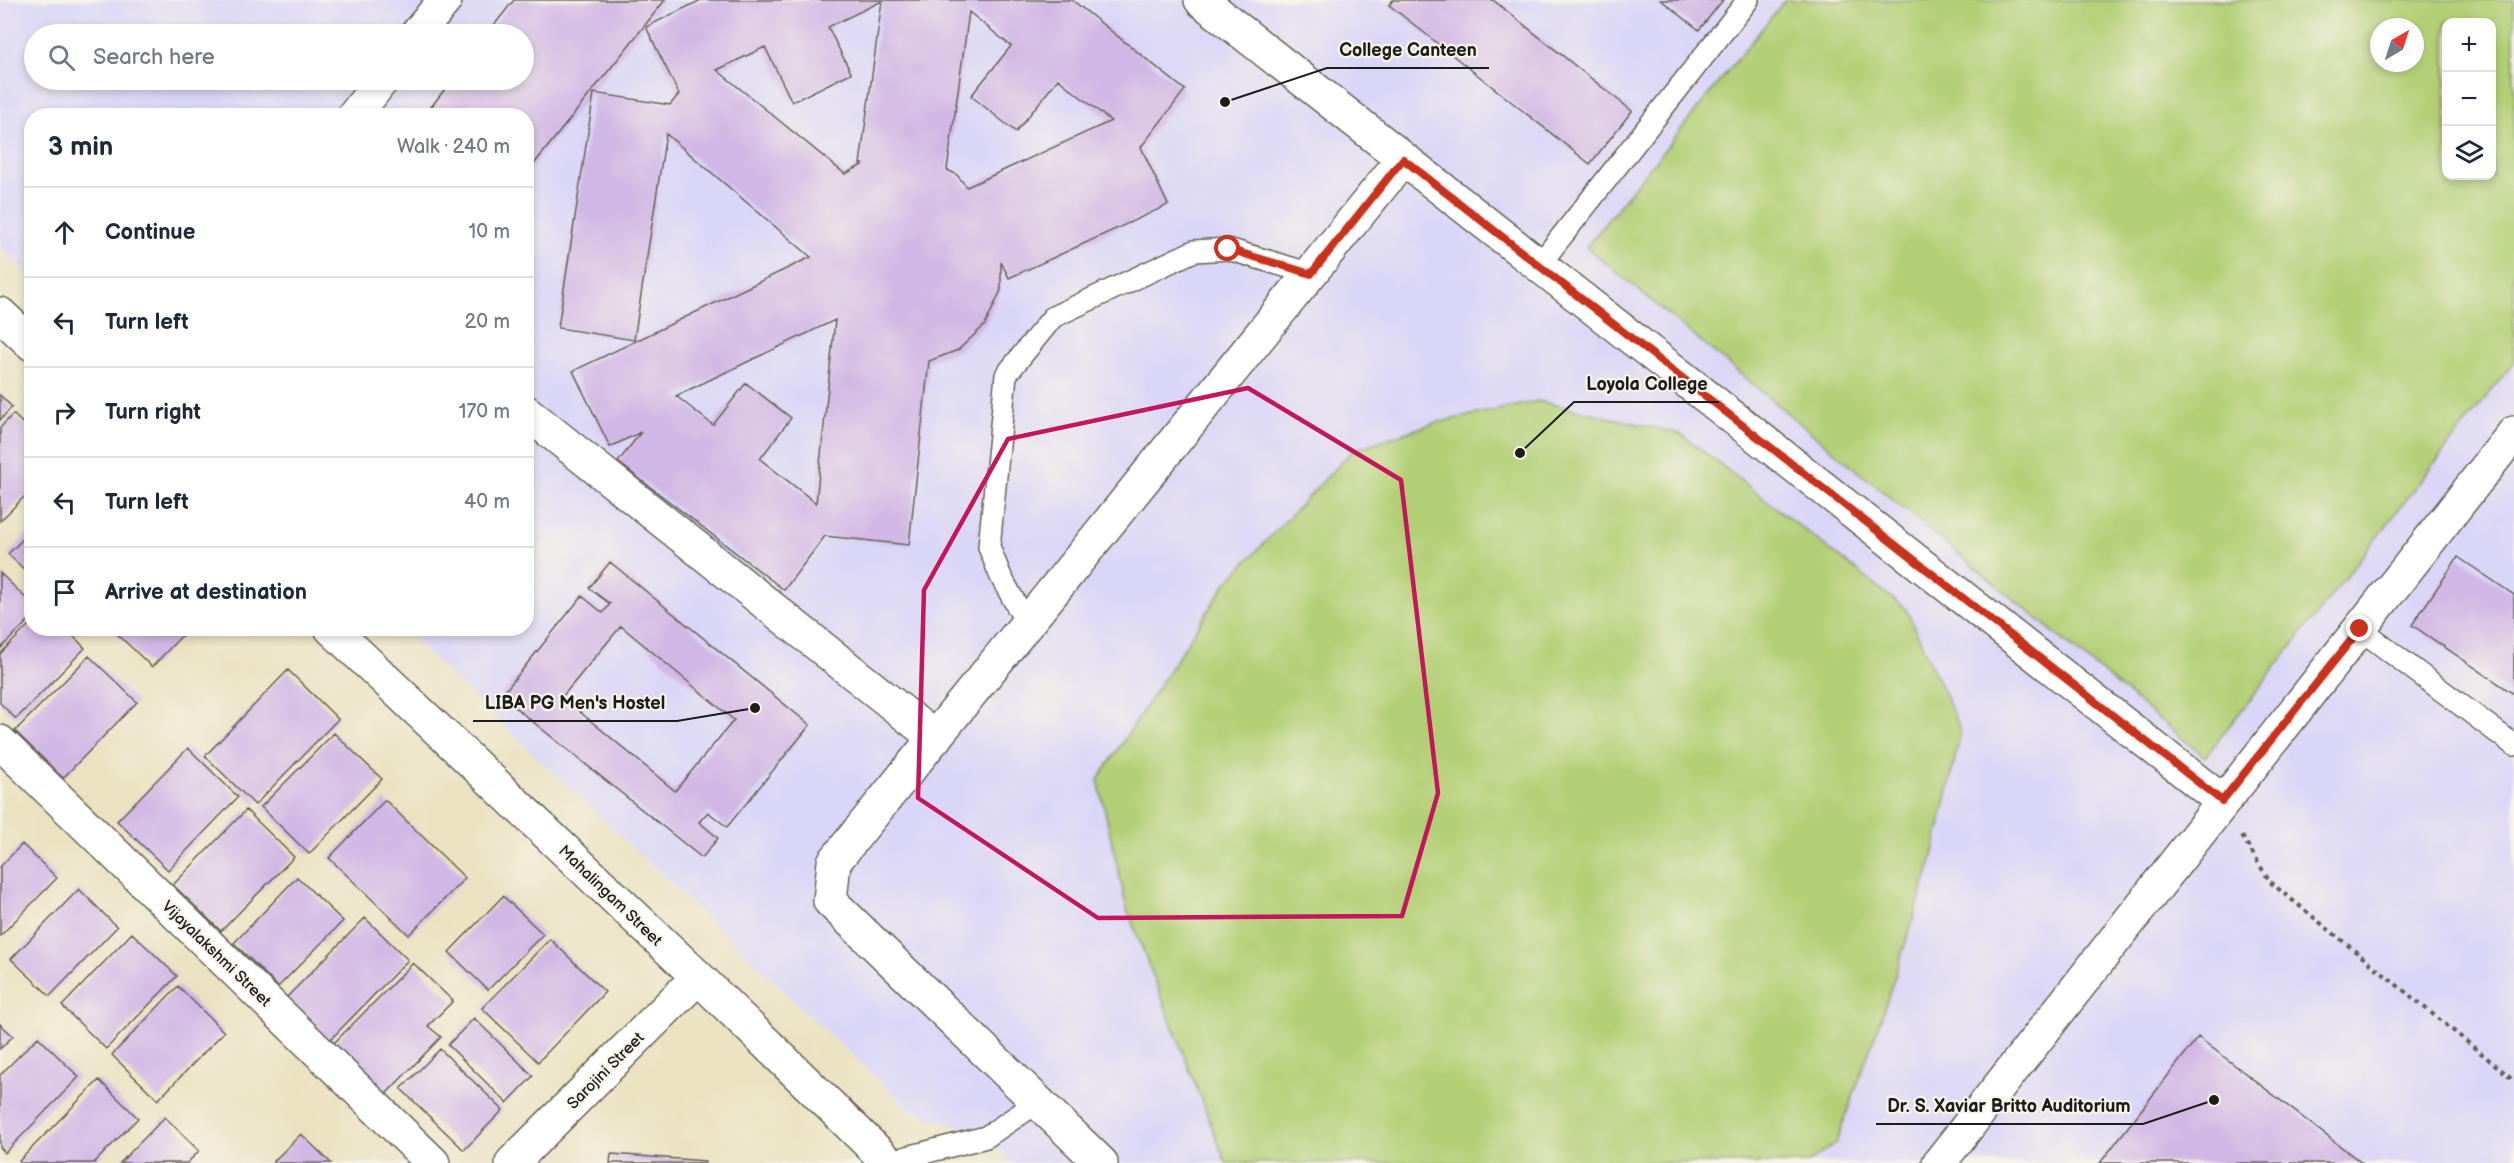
<!DOCTYPE html>
<html lang="en">
<head>
<meta charset="utf-8">
<style>
	:root { --surface:#fff; --page:#f6f6f7; --text:#1f2937; --muted:#747a83; --line:#e0e1e3 }
	body { margin:0; font-family:"Balsamiq Sans",sans-serif; background:var(--page); color:var(--text) }
	.controls { position:absolute; right:18px; top:18px; display:grid; overflow:hidden; border-radius:12px; box-shadow:0 3px 9px #0003 }
	.controls button { width:54px; height:54px; display:grid; place-items:center; padding:0; border:0; border-bottom:2px solid var(--line); background:var(--surface); color:var(--text); font:30px sans-serif }
	.compass { position:absolute; left:2370px; top:18px; width:54px; height:54px; border-radius:50%; background:var(--surface); box-shadow:0 3px 9px #0003; rotate:39deg }
	.stop { position:absolute; width:18px; height:18px; margin:-14px; border:4px solid #c8321e; border-radius:50%; background:#fff }
	.stop.end { background:#c8321e; border-color:#fff; box-shadow:0 2px 6px #0008 }
	.list { margin:0; padding:0; list-style:none }
	h2 { display:flex; justify-content:space-between; align-items:center; height:78px; margin:0; padding:0 24px; font-size:26px }
	h2 small { font-size:20px; font-weight:400; color:var(--muted) }
	.list li { display:grid; grid-template-columns:39px 1fr auto; gap:18px; align-items:center; box-sizing:border-box; height:90px; padding:0 24px; border-top:2px solid var(--line) }
	.list b { display:block; font-size:22px; white-space:nowrap }
	.list em { font-size:20px; font-style:normal; color:var(--muted) }
	.icon { flex:none; width:33px; height:33px; fill:none; stroke:currentColor; stroke-width:2; stroke-linecap:round; stroke-linejoin:round }
	.map { position:relative; flex:none; width:2514px; height:1163px; overflow:hidden }
	.search { position:absolute; background:var(--surface); box-shadow:0 3px 9px #0003; left:24px; top:24px; width:510px; height:66px; display:flex; align-items:center; gap:15px; box-sizing:border-box; padding:0 21px; border-radius:33px; color:var(--muted); font-size:22px }
	.panel { position:absolute; background:var(--surface); box-shadow:0 3px 9px #0003; left:24px; top:108px; width:510px; height:528px; border-radius:24px }
	.map>svg:first-child { display:block }
</style>
</head>
<body>
<div class="map">
<svg width="2514" height="1163" viewBox="0 0 2514 1163">
	<rect width="100%" height="100%" fill="#f7f3e8"/>
	<filter id="ink" filterUnits="userSpaceOnUse"><feTurbulence type="fractalNoise" baseFrequency=".0167" numOctaves="2"/><feDisplacementMap in="SourceGraphic" scale="12" xChannelSelector="R" yChannelSelector="G"/><feConvolveMatrix kernelMatrix="1 2 1 2 8 2 1 2 1" color-interpolation-filters="sRGB"/></filter>
	<filter id="wash" filterUnits="userSpaceOnUse"><feTurbulence type="fractalNoise" baseFrequency=".008" numOctaves="4" result="noise"/><feDisplacementMap in="SourceGraphic" scale="24" xChannelSelector="R" yChannelSelector="G"/><feGaussianBlur stdDeviation="1.35" result="paint"/><feColorMatrix in="noise" values="0 0 0 0 0 0 0 0 0 0 0 0 0 0 0 0 0 1.4 0 .05"/><feComposite in="paint" operator="in"/></filter>
	<g filter="url(#wash)">
		<rect width="100%" height="100%" fill="#ebe2c1"/>
		<path fill="#dad6f7" fill-rule="evenodd" d="M0 0H2514V1163H1012L986 1137 910 1110 402 629 526 628V116H32L31 277 0 247ZM2446 22H2492V176H2446ZM2379 27H2415V63H2379ZM34 34H524V80H34Z"/>
		<path fill="#b3cf76" stroke="#687649" stroke-width="1.5" fill-rule="evenodd" d="M1785 0H2514V362L2205 757 1586 247ZM2446 22H2492V176H2446ZM2379 27H2415V63H2379Z
			M1538 401 1681 434 1906 609 1961 731 1933 857 1884 1010 1836 1143 1808 1163H1226L1127 909 1098 780 1226 583 1353 450 1435 423Z"/>
		<g id="blocks">
			<path fill="#d1b7e5" fill-rule="evenodd" d="M514 0H665L526 174V116H424L452 80H524V34H487Z
				M701 0H1072L1185 90 1141 147 1168 205 1009 278 1001 262V290L985 325 958 350 929 361 909 545 825 536 784 590 618 462 641 432 610 447 573 371 811 257 666 134 634 340 558 328 594 93 670 105 679 94 646 27ZM882 1 860 164H864L845 174 717 70 765 47 792 102 851 73 828 27ZM969 12 1011 46 971 96 1016 132 1058 79 1111 121 967 187 956 174 947 170ZM835 320 816 503 760 459 791 418 746 383 713 425 676 396Z
				M1393 0H1493L1632 111 1590 164 1389 5Z
				M1661 0H1723L1699 30Z
				M0 395 12 407 0 420Z
				M13 414 32 432V489L0 521V428Z
				M32 530V577L8 554Z
				M2458 557 2514 595V694L2412 625Z
				M610 562 810 725 727 827 708 812 699 822 718 838 702 858 501 696 582 596 603 613 610 604 589 588ZM621 626 734 720 675 791 562 697Z
				M0 573 32 604V617L0 649Z
				M32 622V628H65L85 648 16 719 0 703V654Z
				M116 628H189L152 667 114 631Z
				M89 656 137 702 63 778 15 731Z
				M288 670 338 719 255 805 205 756Z
				M334 733 382 779 309 854 261 807Z
				M188 748 238 797 168 870 117 821Z
				M385 800 465 878 409 935 329 858Z
				M246 810 294 857 221 931 173 885Z
				M22 844 57 878 0 936V867Z
				M297 877 343 921 278 987 234 943Z
				M79 889 117 927 50 996 11 959Z
				M503 896 543 934 488 990 449 952Z
				M365 918 408 960 329 1041 285 999Z
				M132 933 177 976 106 1049 62 1006Z
				M550 939 605 992 538 1062 482 1008Z
				M413 963 453 1001 428 1026 441 1037 386 1094 334 1043Z
				M178 986 224 1032 158 1100 112 1055Z
				M474 1018 533 1076 507 1103 448 1045Z
				M0 1024 13 1036 0 1049Z
				M38 1037 79 1077 5 1153 0 1147V1075Z
				M2198 1037 2362 1163H2100Z
				M440 1049 503 1110 464 1150 401 1089Z
				M99 1080 138 1118 94 1163H21L19 1161Z
				M165 1117 199 1151 187 1163H120Z
				M301 1134 331 1163H272Z
				M611 1154 705 1161V1163H610Z"/>
		</g>
	</g>
	<g filter="url(#ink)">
		<use href="#blocks" fill-opacity="0" stroke="#646156" stroke-width="1.5"/>
		<g fill="none" stroke-linecap="round" stroke-linejoin="round">
			<defs>
				<path id="lane" d="M1539 265 1748 0
					M1027 624 1001 577 989 547 1006 375 1053 317 1194 251 1228 249 1311 274
					M2360 629 2514 745
					M888 1162 986 1137 1038 1102"/>
				<path id="street" d="M1201 0 2222 801
					M417 34 445 0
					M354 116 382 80
					M0 314 32 344
					M526 412 935 738
					M331 628 698 977 889 1163
					M0 742 433 1163
					M512 1163 698 977
					M1101 1163 830 901 834 862 1403 159
					M1939 1163 2514 433"/>
			</defs>
			<use href="#lane" stroke="#646156" stroke-width="24"/>
			<use href="#street" stroke="#646156" stroke-width="36"/>
			<path stroke="#646156" stroke-width="4" stroke-dasharray="4.5 4.5" stroke-linecap="butt" d="M2242 836 2270 882 2514 1080"/>
			<use href="#lane" stroke="#fff" stroke-width="21"/>
			<use href="#street" stroke="#fff" stroke-width="33"/>
		</g>
	</g>
	<g fill="none" stroke-linecap="round" stroke-linejoin="round" filter="url(#ink)">
		<path stroke="#c8321e" stroke-width="8" d="M1228 249 1311 274 1403 159 2222 801 2360 629"/>
	</g>
	<path fill="none" stroke="#c2185b" stroke-width="4.5" stroke-linejoin="round" d="M1248 388 1401 480 1438 793 1402 916 1098 918 918 798 924 590 1008 439Z"/>
	<g text-anchor="middle" stroke-width="4.5" stroke-linejoin="round" paint-order="stroke">
		<g font-size="16" fill="#1c1c1c" stroke="#f7f3e8">
			<text transform="translate(611 895) rotate(44)" y="6">Mahalingam Street</text>
			<text transform="translate(217 953) rotate(44)" y="6">Vijayalakshmi Street</text>
			<text transform="translate(605 1070) rotate(-45)" y="6">Sarojini Street</text>
		</g>
	</g>
	<path fill="none" stroke="#1c1c1c" stroke-width="2" d="M1225 102L1327 68H1489M1520 453L1574 402H1719M755 708L677 721H473M2214 1100L2143 1124H1876"/>
	<g fill="#1c1c1c" stroke="#f7f3e8" stroke-width="2">
		<circle cx="1225" cy="102" r="6"/>
		<circle cx="1520" cy="453" r="6"/>
		<circle cx="755" cy="708" r="6"/>
		<circle cx="2214" cy="1100" r="6"/>
	</g>
	<g font-size="18" text-anchor="middle" font-weight="bold" fill="#1c1c1c" stroke="#f7f3e8" stroke-width="4.5" stroke-linejoin="round" paint-order="stroke">
		<text x="1408" y="56">College Canteen</text>
		<text x="1647" y="390">Loyola College</text>
		<text x="575" y="709">LIBA PG Men's Hostel</text>
		<text x="2009" y="1112">Dr. S. Xaviar Britto Auditorium</text>
	</g>
</svg>
<div class="controls">
<button>+</button>
<button>−</button>
<button><svg class="icon" aria-label="layers" viewBox="0 0 24 24"><path d="M12 4l9 5-9 5-9-5zM3 14l9 5 9-5"/></svg></button>
</div>
<svg class="compass" viewBox="-18 -18 36 36"><path d="M0-13l5 13h-10z" fill="#e53935"/><path d="M0 13l5-13h-10z" fill="#747a83"/></svg>
<div class="stop" style="left:1228px;top:249px"></div>
<div class="stop end" style="left:2360px;top:629px"></div>
<div class="search"><svg class="icon" aria-label="search" viewBox="0 0 24 24"><circle cx="10" cy="10" r="6"/><path d="M15 15l6 6"/></svg>Search here</div>
<section class="panel">
<h2>3 min<small>Walk · 240 m</small></h2>
<ul class="list">
<li><svg class="icon" aria-label="ahead" viewBox="0 0 24 24"><path d="M12 20V5M6 11l6-6 6 6"/></svg><div><b>Continue</b></div><em>10 m</em></li>
<li><svg class="icon" aria-label="left" viewBox="0 0 24 24"><path d="M17 20v-9H6M10 6l-5 5 5 5"/></svg><div><b>Turn left</b></div><em>20 m</em></li>
<li><svg class="icon" aria-label="right" viewBox="0 0 24 24"><path d="M7 20v-9h11M14 6l5 5-5 5"/></svg><div><b>Turn right</b></div><em>170 m</em></li>
<li><svg class="icon" aria-label="left" viewBox="0 0 24 24"><path d="M17 20v-9H6M10 6l-5 5 5 5"/></svg><div><b>Turn left</b></div><em>40 m</em></li>
<li><svg class="icon" aria-label="arrive" viewBox="0 0 24 24"><path d="M6 21V4h12l-3 4 3 4H6"/></svg><div><b>Arrive at destination</b></div></li>
</ul>
</section>
</div>
</body>
</html>
